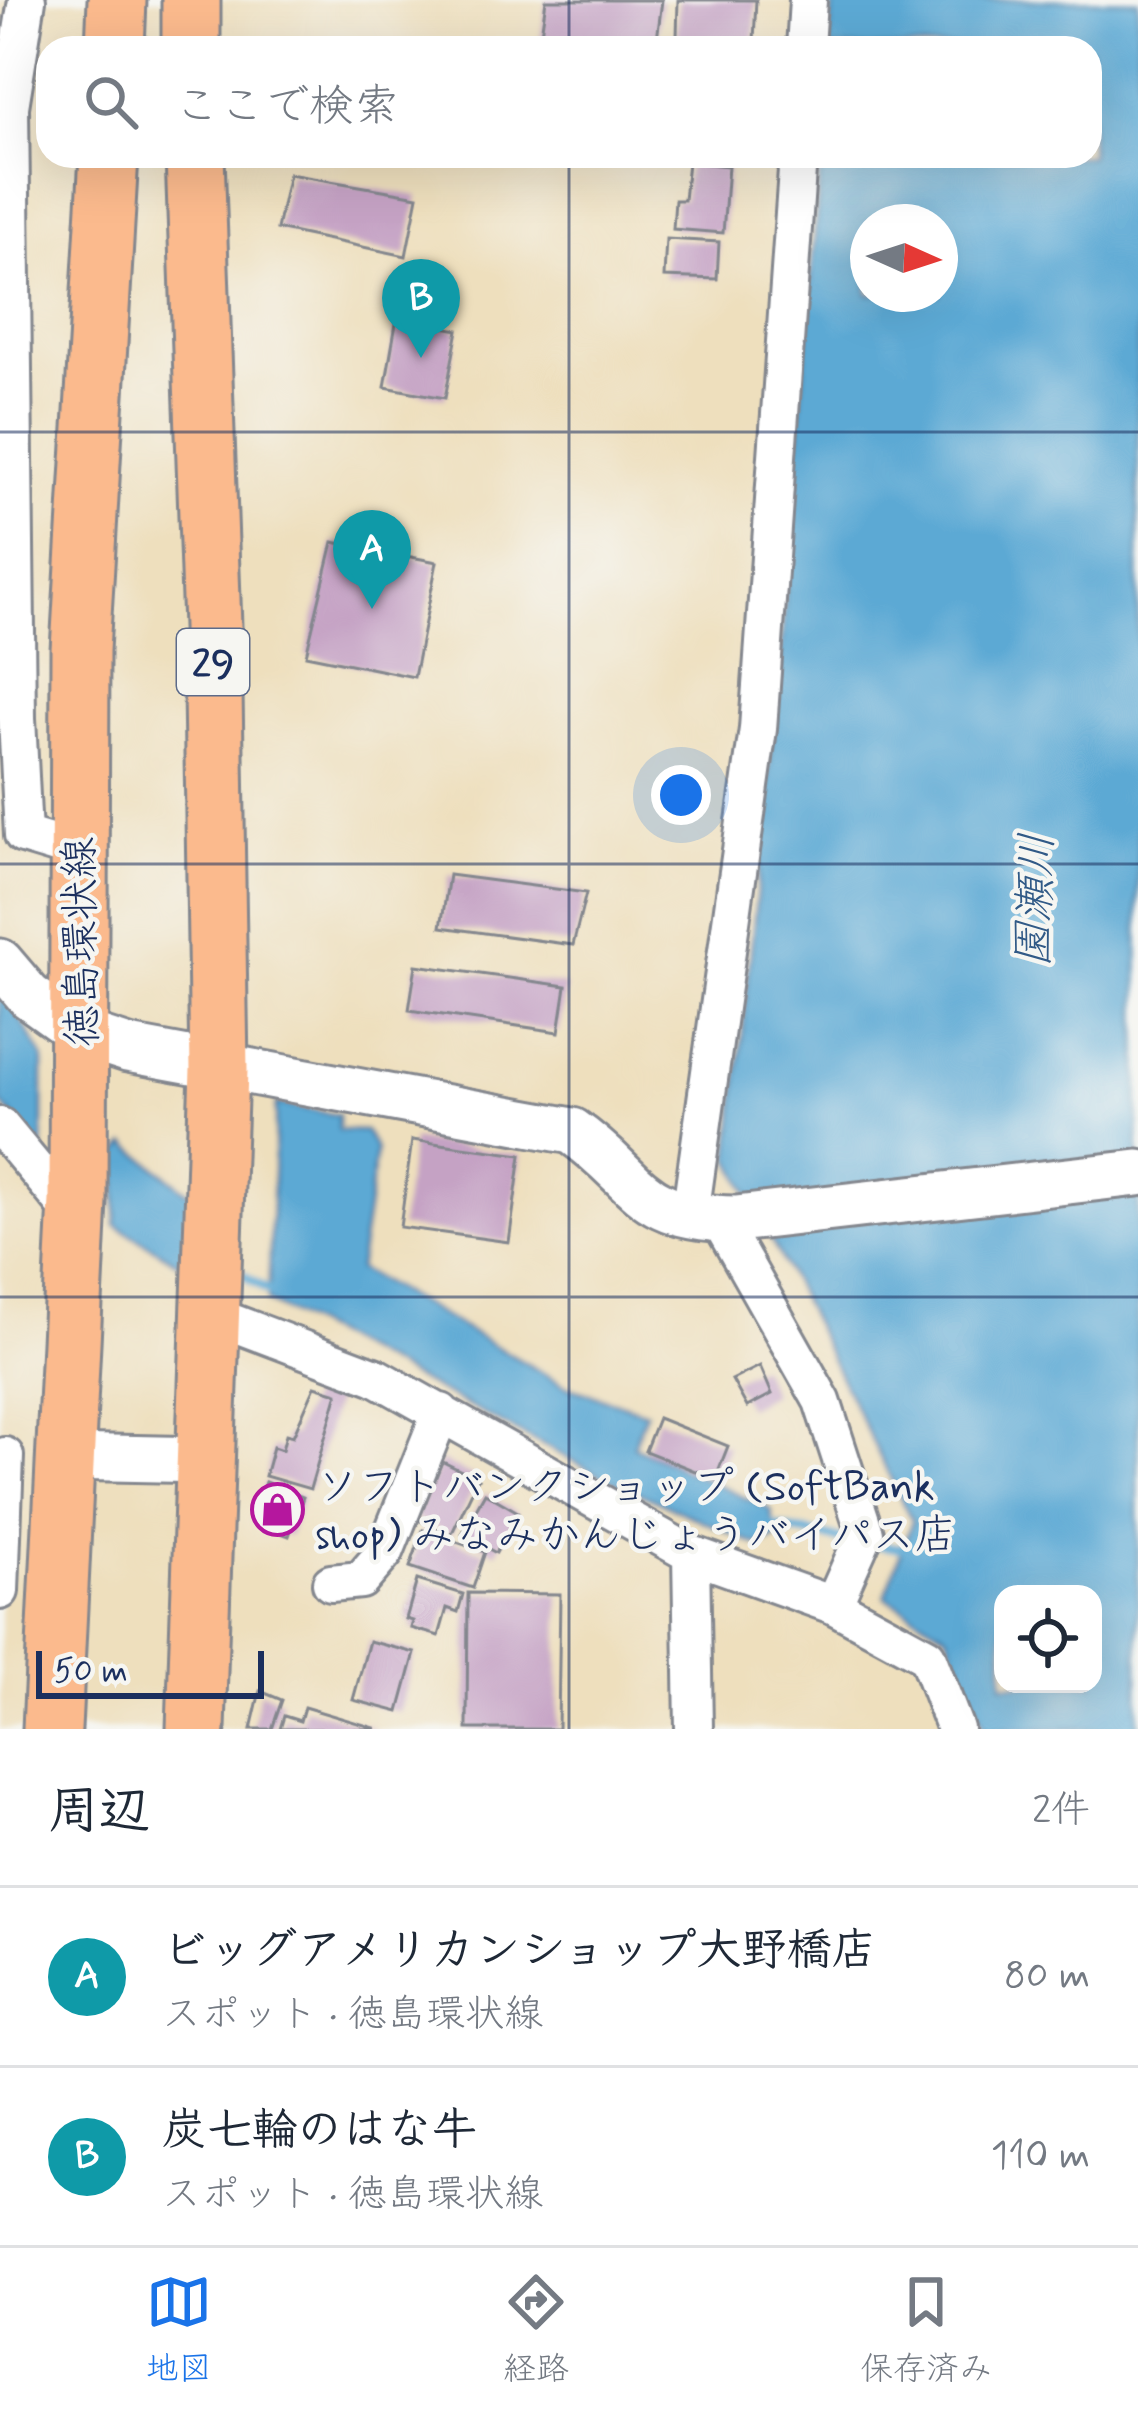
<!DOCTYPE html>
<html lang="ja">
<head>
<meta charset="utf-8">
<style>
	:root { --surface:#fff; --page:#f6f6f7; --text:#1f2937; --muted:#747a83; --line:#e0e1e3; --accent:#1a73e8 }
	body { margin:0; font-family:Mynerve,"Klee One",sans-serif; background:var(--page); color:var(--text) }
	.controls { position:absolute; right:36px; bottom:36px; display:grid; overflow:hidden; border-radius:24px; box-shadow:0 12px 48px #0002 }
	.controls button { width:108px; height:108px; display:grid; place-items:center; padding:0; border:0; border-bottom:3px solid var(--line); background:var(--surface); color:var(--text); font:60px sans-serif }
	.compass { position:absolute; left:850px; top:204px; width:108px; height:108px; border-radius:50%; background:var(--surface); box-shadow:0 12px 48px #0002; rotate:93deg }
	.scale { position:absolute; left:36px; bottom:30px; width:228px; box-sizing:border-box; padding-left:12px; border:6px solid #1b2f5e; border-top:0; font-size:33px; line-height:42px; white-space:nowrap; color:#1b2f5e; -webkit-text-stroke:9px #f6f6f2; paint-order:stroke }
	.you { position:absolute; left:681px; top:795px; width:42px; height:42px; margin:-30px; border:9px solid #fff; border-radius:50%; background:#1a73e8; box-shadow:0 0 0 18px #1a73e833 }
	.badge { display:grid; place-items:center; width:78px; height:78px; border-radius:50%; background:var(--accent); color:#fff; font-size:39px; font-weight:700 }
	.pin { position:absolute; translate:-50% -99px; filter:drop-shadow(0 3px 6px #0008) }
	.pin::after { content:''; position:absolute; top:63px; width:42px; height:36px; background:inherit; clip-path:polygon(0 0,100% 0,50% 100%) }
	.list { margin:0; padding:0; list-style:none }
	h2 { display:flex; justify-content:space-between; align-items:center; height:156px; margin:0; padding:0 48px; font-size:51px }
	h2 small { font-size:39px; font-weight:400; color:var(--muted) }
	.list li { display:grid; grid-template-columns:78px 1fr auto; gap:36px; align-items:center; box-sizing:border-box; height:180px; padding:0 48px; border-top:3px solid var(--line) }
	.list b { display:block; font-size:45px; white-space:nowrap }
	.list p { margin:0; font-size:39px; white-space:nowrap; color:var(--muted) }
	.list em { font-size:39px; font-style:normal; color:var(--muted) }
	.icon { flex:none; width:66px; height:66px; fill:none; stroke:currentColor; stroke-width:2; stroke-linecap:round; stroke-linejoin:round }
	.map { position:relative; flex:none; width:1138px; height:1729px; overflow:hidden }
	.search { position:absolute; background:var(--surface); box-shadow:0 12px 48px #0002; left:36px; right:36px; top:36px; height:132px; display:flex; align-items:center; gap:30px; box-sizing:border-box; padding:0 42px; border-radius:36px; color:var(--muted); font-size:45px }
	.sheet { height:516px; background:var(--surface) }
	nav { display:flex; justify-content:space-around; align-items:center; box-sizing:border-box; height:168px; border-top:3px solid var(--line); background:var(--surface); font-size:33px; color:var(--muted) }
	nav a { display:grid; justify-items:center; gap:6px }
	nav .on { color:var(--accent) }
	.map>svg:first-child { display:block }
</style>
</head>
<body>
<div class="map">
<svg width="1138" height="1729" viewBox="0 0 1138 1729">
	<rect width="100%" height="100%" fill="#f6f6f2"/>
	<filter id="ink" filterUnits="userSpaceOnUse"><feTurbulence type="fractalNoise" baseFrequency=".00833" numOctaves="2"/><feDisplacementMap in="SourceGraphic" scale="24" xChannelSelector="R" yChannelSelector="G"/><feConvolveMatrix kernelMatrix="1 2 1 2 8 2 1 2 1" color-interpolation-filters="sRGB"/></filter>
	<filter id="wash" filterUnits="userSpaceOnUse"><feTurbulence type="fractalNoise" baseFrequency=".004" numOctaves="4" result="noise"/><feDisplacementMap in="SourceGraphic" scale="48" xChannelSelector="R" yChannelSelector="G"/><feGaussianBlur stdDeviation="2.7" result="paint"/><feColorMatrix in="noise" values="0 0 0 0 0 0 0 0 0 0 0 0 0 0 0 0 0 1.4 0 .05"/><feComposite in="paint" operator="in"/></filter>
	<g filter="url(#wash)">
		<rect width="100%" height="100%" fill="#eedfbd"/>
		<path fill="#5ba9d4" stroke="#3b6c99" stroke-width="3" fill-rule="evenodd" d="M833 0H1138V1729H985L947 1634 885 1597 912 1521 730 1157 780 662 821 156H1090V48H829ZM868 222H940V294H868ZM1003 1594H1093V1684H1003Z
			M0 985 43 1057V1150L0 1102Z
			M276 1104 338 1115V1130L365 1131 376 1150 358 1269 566 1386 646 1412 633 1446 771 1510 776 1539 756 1545 600 1475 268 1302Z
			M127 1144 191 1195 190 1270 116 1225 118 1154Z"/>
		<g fill="none" stroke-linecap="round" stroke-linejoin="round">
			<path stroke="#5ba9d4" stroke-width="9" d="M232 1268 279 1298
				M766 1525 849 1541
				M872 1544 915 1550"/>
		</g>
		<g id="blocks">
			<path fill="#c5a2c4" d="M546 0H662L656 48H539Z
				M678 0H756L754 41 677 37Z
				M688 162 728 166 723 233 673 229 675 200H684Z
				M289 174 418 196 406 256 277 229Z
				M666 239 719 242 717 279 664 277Z
				M397 318 458 330 445 398 385 387Z
				M333 542 437 562 414 677 306 655Z
				M449 875 586 893 573 945 441 927Z
				M416 965 566 986 559 1032 409 1010Z
				M412 1140 521 1155 509 1242 400 1227Z
				M760 1366 772 1394 747 1407 732 1380Z
				M315 1386 338 1393 310 1489 265 1476 273 1447 282 1450 286 1434 293 1436Z
				M658 1418 728 1446 715 1479 645 1451Z
				M441 1461 478 1479 451 1535 414 1518Z
				M265 1482 303 1497 289 1536 251 1522Z
				M485 1493 518 1512 496 1553 462 1534Z
				M423 1530 485 1552 473 1588 410 1567Z
				M417 1580 463 1594 458 1612 447 1608 439 1636 411 1628 413 1621 406 1619Z
				M468 1593 560 1594 558 1729H467Z
				M369 1641 415 1653 399 1712 353 1700Z
				M260 1691 282 1700 272 1729H251Z
				M304 1707 375 1728V1729H280L284 1716 300 1721Z"/>
		</g>
	</g>
	<g filter="url(#ink)">
		<use href="#blocks" fill-opacity="0" stroke="#84878e" stroke-width="3"/>
		<g fill="none" stroke-linecap="round" stroke-linejoin="round">
			<defs>
				<path id="minor" d="M27 0 10 107 17 718 23 835 76 851
					M805 48 808 0
					M0 1126 77 1219
					M690 1215 758 729 798 156
					M215 1316 376 1377 691 1554 833 1605 865 1533 822 1401 719 1219
					M691 1554 694 1729
					M331 1583 361 1580 385 1552 441 1412
					M0 1591 5 1456
					M833 1605 927 1656 955 1729"/>
				<path id="tertiary" d="M0 962 29 996 82 1034 128 1049 572 1131C642 1180 635 1218 736 1219L1138 1173
					M63 1457 208 1460"/>
				<path id="primary" d="M191 0V48
					M115 48 117 0
					M195 156 212 627 219 1070 196 1729
					M52 1729 78 1201 80 650 109 156"/>
			</defs>
			<use href="#minor" stroke="#84878e" stroke-width="42"/>
			<use href="#tertiary" stroke="#84878e" stroke-width="51"/>
			<use href="#primary" stroke="#84878e" stroke-width="63"/>
			<use href="#minor" stroke="#fff" stroke-width="36"/>
			<use href="#tertiary" stroke="#fff" stroke-width="45"/>
			<use href="#primary" stroke="#fbba8d" stroke-width="57"/>
		</g>
	</g>
	<path fill="none" stroke="#1b2f5e" stroke-width="3" stroke-opacity="0.55" d="M569 0V48M569 156V1729M0 432H1138M0 864H1138M0 1297H1138"/>
	<defs>
		<symbol id="shop-ring" viewBox="-11 -11 22 22"><circle r="9.5" fill="#f6f6f2" stroke="#b5179e" stroke-width="1.5"/><path d="M-5-2.5h2.3a2.7 3.5 0 0 1 5.4 0H5L5.5 6h-11ZM-1.5-2.5h3a1.5 2.3 0 0 0-3 0Z" fill="#b5179e"/></symbol>
	</defs>
	<g fill-rule="evenodd">
		<use href="#shop-ring" x="248" y="1480" width="59" height="59"/>
	</g>
	<g text-anchor="middle" stroke-width="9" stroke-linejoin="round" paint-order="stroke">
		<rect fill="#f6f6f2" stroke="#5d6b8a" stroke-width="3" x="177" y="629" width="72" height="66" rx="9"/>
		<g font-size="39" font-weight="bold" fill="#1b2f5e">
			<text x="213" y="676">29</text>
		</g>
		<g font-size="42" fill="#1b2f5e" stroke="#f6f6f2">
			<text transform="translate(79 942) rotate(-91)" y="15">徳島環状線</text>
		</g>
		<g font-size="42" fill="#1b2f5e" stroke="#f6f6f2" text-anchor="start">
			<text x="316" y="1500">ソフトバンクショップ (SoftBank<tspan x="316" dy="48">shop) みなみかんじょうバイパス店</tspan></text>
		</g>
		<g font-size="45" font-style="italic" fill="#315a87" stroke="#f6f6f2">
			<text transform="translate(1033 900) rotate(-88)" y="16">園瀬川</text>
		</g>
	</g>
</svg>
<div class="controls">
<button><svg class="icon" aria-label="locate" viewBox="0 0 24 24"><circle cx="12" cy="12" r="6"/><path d="M12 2v4M12 18v4M2 12h4M18 12h4"/></svg></button>
</div>
<svg class="compass" viewBox="-18 -18 36 36"><path d="M0-13l5 13h-10z" fill="#e53935"/><path d="M0 13l5-13h-10z" fill="#747a83"/></svg>
<div class="scale">50 m</div>
<div class="you"></div>
<div class="pin badge" style="left:372px;top:609px;background:#0f9aa8">A</div>
<div class="pin badge" style="left:421px;top:358px;background:#0f9aa8">B</div>
<div class="search"><svg class="icon" aria-label="search" viewBox="0 0 24 24"><circle cx="10" cy="10" r="6"/><path d="M15 15l6 6"/></svg>ここで検索</div>
</div>
<section class="sheet">
<h2>周辺<small>2件</small></h2>
<ul class="list">
<li><span class="badge" style="background:#0f9aa8">A</span><div><b>ビッグアメリカンショップ大野橋店</b><p>スポット · 徳島環状線</p></div><em>80 m</em></li>
<li><span class="badge" style="background:#0f9aa8">B</span><div><b>炭七輪のはな牛</b><p>スポット · 徳島環状線</p></div><em>110 m</em></li>
</ul>
</section>
<nav>
<a class="on"><svg class="icon" aria-label="map" viewBox="0 0 24 24"><path d="M3 6l6-2 6 2 6-2v14l-6 2-6-2-6 2zM9 4v14M15 6v14"/></svg>地図</a>
<a><svg class="icon" aria-label="directions" viewBox="0 0 24 24"><path d="M12 3l9 9-9 9-9-9zM9 14v-3h6M13 9l2 2-2 2"/></svg>経路</a>
<a><svg class="icon" aria-label="saved" viewBox="0 0 24 24"><path d="M7 4h10v16l-5-4-5 4z"/></svg>保存済み</a>
</nav>
</body>
</html>
